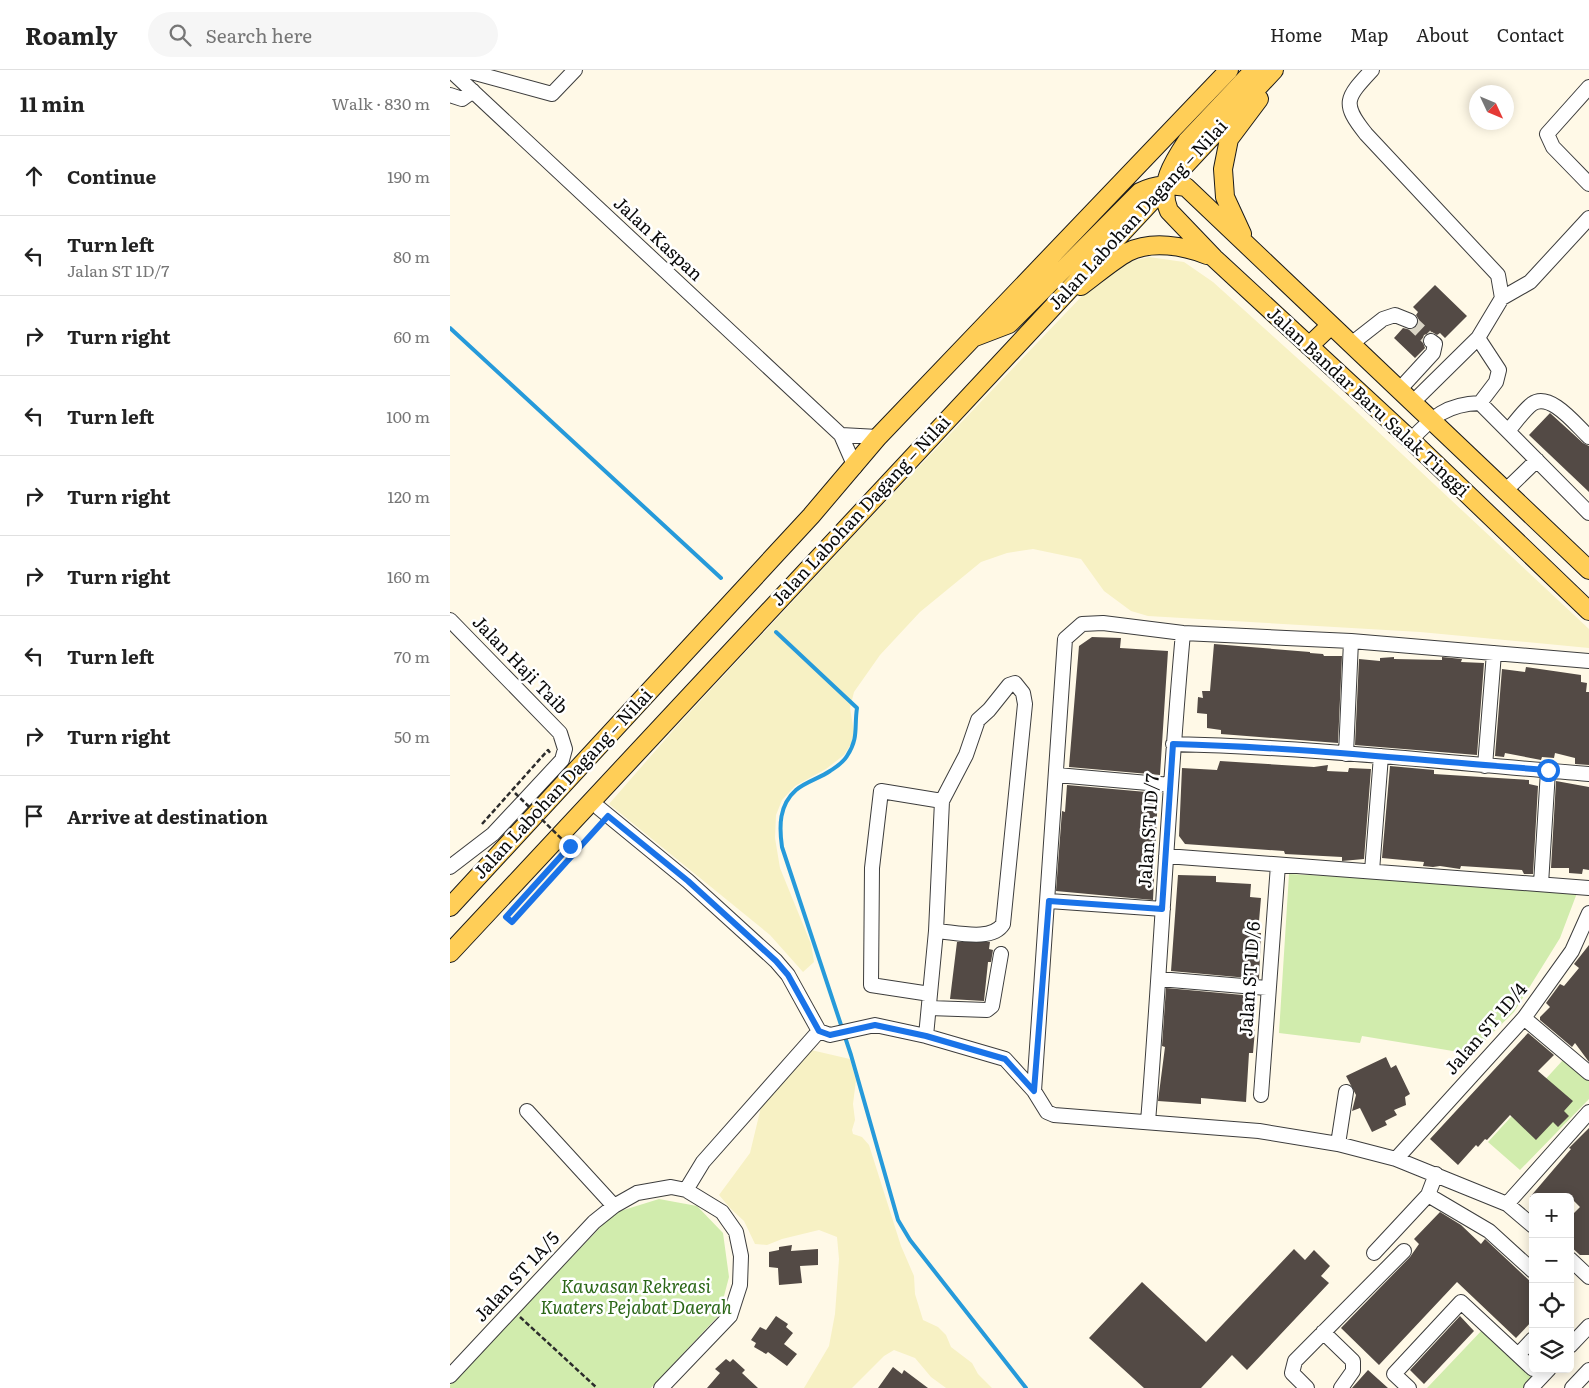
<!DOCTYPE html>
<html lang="en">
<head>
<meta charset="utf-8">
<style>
	:root { --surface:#fff; --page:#f6f6f6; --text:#222; --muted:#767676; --line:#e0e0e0 }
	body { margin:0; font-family:Literata,serif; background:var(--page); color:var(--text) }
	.controls { position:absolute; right:15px; bottom:15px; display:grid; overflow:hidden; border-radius:8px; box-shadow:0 2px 12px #0003 }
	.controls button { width:45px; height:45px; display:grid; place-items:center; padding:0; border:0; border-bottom:1px solid var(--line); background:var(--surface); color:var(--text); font:25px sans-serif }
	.compass { position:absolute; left:1019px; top:15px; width:45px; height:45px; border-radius:50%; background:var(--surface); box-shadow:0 2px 12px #0003; rotate:134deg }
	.stop { position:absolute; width:15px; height:15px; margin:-11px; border:4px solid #1a73e8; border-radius:50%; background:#fff }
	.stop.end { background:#1a73e8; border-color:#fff; box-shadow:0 1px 5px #0008 }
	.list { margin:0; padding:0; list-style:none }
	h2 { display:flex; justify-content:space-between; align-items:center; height:65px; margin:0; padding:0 20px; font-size:21px }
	h2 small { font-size:16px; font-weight:400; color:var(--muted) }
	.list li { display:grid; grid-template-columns:32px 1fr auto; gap:15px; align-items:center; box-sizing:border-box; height:80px; padding:0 20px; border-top:1px solid var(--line) }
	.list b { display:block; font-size:19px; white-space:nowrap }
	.list p { margin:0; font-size:16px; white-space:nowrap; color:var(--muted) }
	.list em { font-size:16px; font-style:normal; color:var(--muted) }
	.icon { flex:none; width:28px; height:28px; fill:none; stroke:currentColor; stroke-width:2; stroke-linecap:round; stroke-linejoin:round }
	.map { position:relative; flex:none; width:1139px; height:1318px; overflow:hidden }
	header { display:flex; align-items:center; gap:30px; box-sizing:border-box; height:70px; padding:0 25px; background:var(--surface); border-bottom:1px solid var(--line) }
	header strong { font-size:24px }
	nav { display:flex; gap:28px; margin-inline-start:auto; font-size:18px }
	.search { width:350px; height:45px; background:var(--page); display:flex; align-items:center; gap:12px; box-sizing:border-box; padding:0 18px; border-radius:28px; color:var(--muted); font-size:19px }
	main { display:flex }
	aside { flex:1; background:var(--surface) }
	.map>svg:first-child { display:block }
</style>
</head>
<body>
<header>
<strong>Roamly</strong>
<div class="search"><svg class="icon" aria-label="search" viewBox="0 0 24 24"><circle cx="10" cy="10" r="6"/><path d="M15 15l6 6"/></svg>Search here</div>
<nav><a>Home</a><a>Map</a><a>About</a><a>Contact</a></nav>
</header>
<main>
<aside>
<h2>11 min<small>Walk · 830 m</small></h2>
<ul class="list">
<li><svg class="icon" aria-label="ahead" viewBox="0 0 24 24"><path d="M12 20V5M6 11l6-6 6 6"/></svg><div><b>Continue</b></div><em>190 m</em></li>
<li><svg class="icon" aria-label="left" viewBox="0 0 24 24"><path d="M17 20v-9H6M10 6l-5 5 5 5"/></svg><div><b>Turn left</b><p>Jalan ST 1D/7</p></div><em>80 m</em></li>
<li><svg class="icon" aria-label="right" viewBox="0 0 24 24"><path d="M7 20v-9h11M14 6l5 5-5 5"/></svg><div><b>Turn right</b></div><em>60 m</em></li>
<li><svg class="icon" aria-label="left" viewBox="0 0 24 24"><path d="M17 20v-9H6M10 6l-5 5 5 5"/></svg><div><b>Turn left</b></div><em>100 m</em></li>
<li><svg class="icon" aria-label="right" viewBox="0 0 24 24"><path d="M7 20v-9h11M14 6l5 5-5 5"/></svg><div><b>Turn right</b></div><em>120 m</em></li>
<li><svg class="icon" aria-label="right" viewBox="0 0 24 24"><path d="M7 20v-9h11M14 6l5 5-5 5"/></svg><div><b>Turn right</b></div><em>160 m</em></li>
<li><svg class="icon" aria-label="left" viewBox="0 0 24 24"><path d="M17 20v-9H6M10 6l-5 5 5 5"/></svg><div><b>Turn left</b></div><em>70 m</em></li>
<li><svg class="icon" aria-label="right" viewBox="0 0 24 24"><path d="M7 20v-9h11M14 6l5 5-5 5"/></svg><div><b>Turn right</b></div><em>50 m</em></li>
<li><svg class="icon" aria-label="arrive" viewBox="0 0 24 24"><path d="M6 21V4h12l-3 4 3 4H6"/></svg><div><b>Arrive at destination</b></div></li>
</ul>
</aside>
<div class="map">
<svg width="1139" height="1318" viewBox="0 0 1139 1318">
	<rect width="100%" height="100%" fill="#fff9e7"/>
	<path fill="#f7f1c4" d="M699 187 734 192 763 212 907 342 1139 559V578L970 562 698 546 681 541 654 521 631 489 583 479 557 483 531 492 470 542 430 585 404 622 400 638 404 662 401 674 394 685 376 699 345 716 332 730 326 745 325 768 330 798 361 874 364 892 353 902 320 865 159 734 227 656 436 431 632 226 652 207 667 198 682 191Z
		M361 980 400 989 406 1010 403 1034 405 1050 402 1060 403 1064 412 1067 419 1075 451 1176 464 1206 465 1224 473 1250 488 1257 496 1265 501 1277 522 1293 528 1304 542 1318H496L481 1307 465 1288 444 1280 434 1286 402 1318H354L379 1276 385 1244 389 1189 387 1167 369 1160 332 1169 317 1175 305 1174 294 1151 281 1139 269 1125 300 1083 312 1033Z"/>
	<path fill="#d1ecad" d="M839 804 922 808 1127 823 1110 868 1064 942 1021 984 912 966 910 973 829 963Z
		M1113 990 1139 1011V1029L1070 1100 1038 1072Z
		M209 1129 247 1136 273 1163 279 1207 269 1245 201 1318H0V1315L164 1143Z
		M1034 1258 1087 1307 1076 1318H977Z"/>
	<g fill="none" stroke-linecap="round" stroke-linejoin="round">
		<path stroke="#269ada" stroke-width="4" d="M0 258 271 508
			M326 562 407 638C404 657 409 668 397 686 393 693 386 697 380 701 370 708 355 712 346 720 329 735 329 756 332 777L401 985 448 1150 460 1170 576 1318"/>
	</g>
	<path fill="#534a45" d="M985 215 1017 246 995 268 990 263 987 265 982 262 974 265 972 270 975 278 965 288 944 268 953 258 961 260 966 258 969 250 966 245 968 242 963 237Z
		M1100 343 1133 373 1139 376V422L1079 365Z
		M642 567 671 568 670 578 718 581 710 705 619 697 629 576Z
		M764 574 860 582V583L873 584 874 586H892L888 673 771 664V660L757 658V644L747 643 748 627 753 628 752 621H760Z
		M944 587V589L992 590V587L1012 589 1011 592 1034 593 1027 685 905 675 909 589 930 591V588Z
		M1076 597 1131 605V612L1137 613 1136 622H1139V695L1125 694V688L1105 683 1104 688 1092 687 1091 690 1055 683 1054 687 1045 686 1052 599 1075 602Z
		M770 691 864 697 878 695 877 701 898 702 899 698 921 699 914 789 892 791V787L835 784 834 781 735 774 729 766 732 698 767 700Z
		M940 696 984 700V704L1079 710V714L1088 716 1083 804H1074L1072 800 1011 796 1010 799 990 796 983 797 973 796 974 792 932 788Z
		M1106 711 1139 717V800L1133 799 1132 804 1119 803V798H1101Z
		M617 715 708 723 703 830 606 821 612 741 615 742Z
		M728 805 766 806V812L801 814 800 827 811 828 808 863H811L809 909 721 901Z
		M507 872H540L539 879 543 880 541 892H538L534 931 500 929Z
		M1139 875V992L1125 973 1122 977 1090 950V947L1100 937 1096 933 1110 914 1114 916 1129 898 1124 894Z
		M716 918 804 926 802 959 805 960 803 983H799L796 1032 751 1028V1034L708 1031 715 977 712 976Z
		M1078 963 1104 985 1088 1001 1123 1031 1114 1041 1119 1046 1108 1057 1103 1052 1086 1070 1060 1045 1037 1070 1035 1069 1028 1077 1026 1075 1008 1095 980 1069Z
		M936 987 941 998 946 995 960 1024 955 1027 956 1035 944 1040 947 1045 935 1051 937 1055 922 1062 910 1038 902 1041 906 1025 896 1006Z
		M1139 1058V1185H1130L1120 1176V1147L1130 1137 1120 1127H1080L1121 1079 1119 1078Z
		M990 1142 1011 1155 1031 1174 1035 1169 1083 1214V1250L1066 1268 1007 1212 929 1295 891 1258 960 1187 969 1174 964 1169Z
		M342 1175 341 1181 368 1179V1195L350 1196 352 1213 329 1215 328 1198 319 1197V1182L329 1180V1177Z
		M844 1179 855 1190 864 1180 880 1196 871 1206 879 1213 797 1300 782 1285 751 1318H694L639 1268 692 1212 756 1272Z
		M326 1246 338 1254 336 1257 343 1263 334 1274 347 1284 337 1296 318 1282 316 1284 304 1277 306 1273 301 1270 310 1257 316 1260Z
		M1010 1246 1024 1261 974 1314 960 1300Z
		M276 1289 280 1292 283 1289 295 1300 292 1303 308 1318H257L270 1303 265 1299Z
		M443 1297 452 1304 454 1300 478 1318H428Z
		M918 1300 938 1318H902Z"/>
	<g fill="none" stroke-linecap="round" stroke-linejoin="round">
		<path stroke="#dad5c6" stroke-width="14" stroke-dasharray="14 7" stroke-linecap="butt" d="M960 251 981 271"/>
		<defs>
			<path id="minor" d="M0 0 391 365 405 397
				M14 0 102 24 125 0
				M922 0C896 28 891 33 916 64L1048 205 1052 228 1028 268 962 333
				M1139 17 1097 64 1103 77 1139 114
				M0 25 12 29 23 21
				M1052 228 1080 212 1139 148
				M1028 268 1049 300 1046 312 1030 333
				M901 274 933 249 945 245 960 251
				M949 320 983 283 985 274 981 271
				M1058 361C1065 353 1073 341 1082 334 1100 321 1126 355 1139 367
				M391 365 428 367
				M961 370C982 347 997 334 1030 333L1139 443
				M1055 421 1087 390
				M0 550 110 663 115 679 112 690 43 764 0 797
				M723 674C862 677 1000 693 1139 704
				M896 684 901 571
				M1035 696 1044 583
				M607 705 721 715
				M149 738 238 811 326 891 338 905 369 961 380 965 425 955 476 966 555 989 584 1021 597 1042 604 1045 809 1061 888 1074 946 1089 1057 1134 1083 1156
				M716 786 1139 818
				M922 801 931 686
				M1091 814 1098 701
				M599 831 713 839
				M709 909 817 918
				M480 924 421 915 422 798 431 721 492 731
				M479 938 537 940 542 936 551 884
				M1074 948 1139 1003
				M476 966 486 861C505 862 542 872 553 854L575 634 573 623 565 613 559 615 539 640 528 650 516 685 492 731 486 861
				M584 1021 615 569 632 554 653 553 733 563 901 571 1139 591
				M811 1025 828 795
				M77 1041 164 1136
				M698 1052C711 889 718 726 733 563
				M888 1074 896 1022
				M946 1089 1074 948 1122 881 1139 843
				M236 1120 253 1092 369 961
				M978 1125 1039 1161 1083 1201
				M1057 1134 1139 1042
				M924 1183 978 1125 986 1104
				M1120 1189 1139 1207
				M873 1262 903 1291V1301L891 1318
				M1120 1276 1139 1256
				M1068 1285 1083 1269
				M0 1306 144 1152 164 1136 187 1123 221 1117 236 1120 272 1142 286 1162 291 1186 290 1215 280 1246 211 1318
				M857 1318 842 1303 845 1291 954 1181
				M959 1318 944 1304 1011 1232 1083 1299
				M1081 1318 1099 1299
				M1122 1318 1139 1300"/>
			<path id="major" d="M804 0 737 71C723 92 708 115 719 141L764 188 961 370 1139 541
				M792 164 775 127 773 99 779 69 809 29
				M631 216C646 205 662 191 678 182 702 170 734 176 757 185
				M525 267 559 254 690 122C706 114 718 114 736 117L1139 500
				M859 276 881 255
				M0 837 361 446 428 367 779 0
				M0 883 824 0"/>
		</defs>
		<use href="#minor" stroke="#3d3d3d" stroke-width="16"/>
		<use href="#major" stroke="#1b1b1b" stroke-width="20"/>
		<path stroke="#2c2c2c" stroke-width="2.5" stroke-dasharray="5 2.5" stroke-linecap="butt" d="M32 754 98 680 101 684
			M69 834 56 847 62 852 150 754
			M70 1247 147 1318"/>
		<use href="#minor" stroke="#fff" stroke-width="14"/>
		<use href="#major" stroke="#ffce57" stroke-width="18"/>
		<path stroke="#2c2c2c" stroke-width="2.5" stroke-dasharray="5 2.5" stroke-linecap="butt" d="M65 723 119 776"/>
	</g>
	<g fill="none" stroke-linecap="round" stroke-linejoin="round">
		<path stroke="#1a73e8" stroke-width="6" d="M120 776 56 847 62 852 158 746 238 811 326 891 338 905 369 961 380 965 425 955 476 966 555 989 584 1021 599 831 712 839 723 674C848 677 973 691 1098 700"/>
	</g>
	<g text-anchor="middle" stroke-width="5" stroke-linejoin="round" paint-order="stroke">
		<g font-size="18" fill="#0a0a0a" stroke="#fff">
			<text transform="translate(688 145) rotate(-47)" y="6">Jalan Labohan Dagang ‒ Nilai</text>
			<text transform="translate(208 169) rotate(43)" y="6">Jalan Kaspan</text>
			<text transform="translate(918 332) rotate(43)" y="6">Jalan Bandar Baru Salak Tinggi</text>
			<text transform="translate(411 441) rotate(-47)" y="6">Jalan Labohan Dagang ‒ Nilai</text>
			<text transform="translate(70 595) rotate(46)" y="6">Jalan Haji Taib</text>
			<text transform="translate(113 714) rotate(-47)" y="6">Jalan Labohan Dagang ‒ Nilai</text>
			<text transform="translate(699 761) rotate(-86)" y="6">Jalan ST 1D/7</text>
			<text transform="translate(800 909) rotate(-86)" y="6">Jalan ST 1D/6</text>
			<text transform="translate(1036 959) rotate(-49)" y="6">Jalan ST 1D/4</text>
			<text transform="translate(67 1207) rotate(-47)" y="6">Jalan ST 1A/5</text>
		</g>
		<g font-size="18" font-style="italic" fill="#2a6616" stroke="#fff">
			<text x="186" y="1223">Kawasan Rekreasi<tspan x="186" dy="21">Kuaters Pejabat Daerah</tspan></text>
		</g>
	</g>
</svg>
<div class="controls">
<button>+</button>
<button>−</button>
<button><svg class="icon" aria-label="locate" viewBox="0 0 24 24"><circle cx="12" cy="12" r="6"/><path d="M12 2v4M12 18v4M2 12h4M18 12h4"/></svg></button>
<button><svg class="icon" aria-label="layers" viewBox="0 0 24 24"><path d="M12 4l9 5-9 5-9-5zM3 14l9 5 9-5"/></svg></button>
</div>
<svg class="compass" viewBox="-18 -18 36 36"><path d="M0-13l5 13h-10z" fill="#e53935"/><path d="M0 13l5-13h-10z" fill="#767676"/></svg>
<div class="stop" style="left:1098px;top:700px"></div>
<div class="stop end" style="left:120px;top:776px"></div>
</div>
</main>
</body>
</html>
